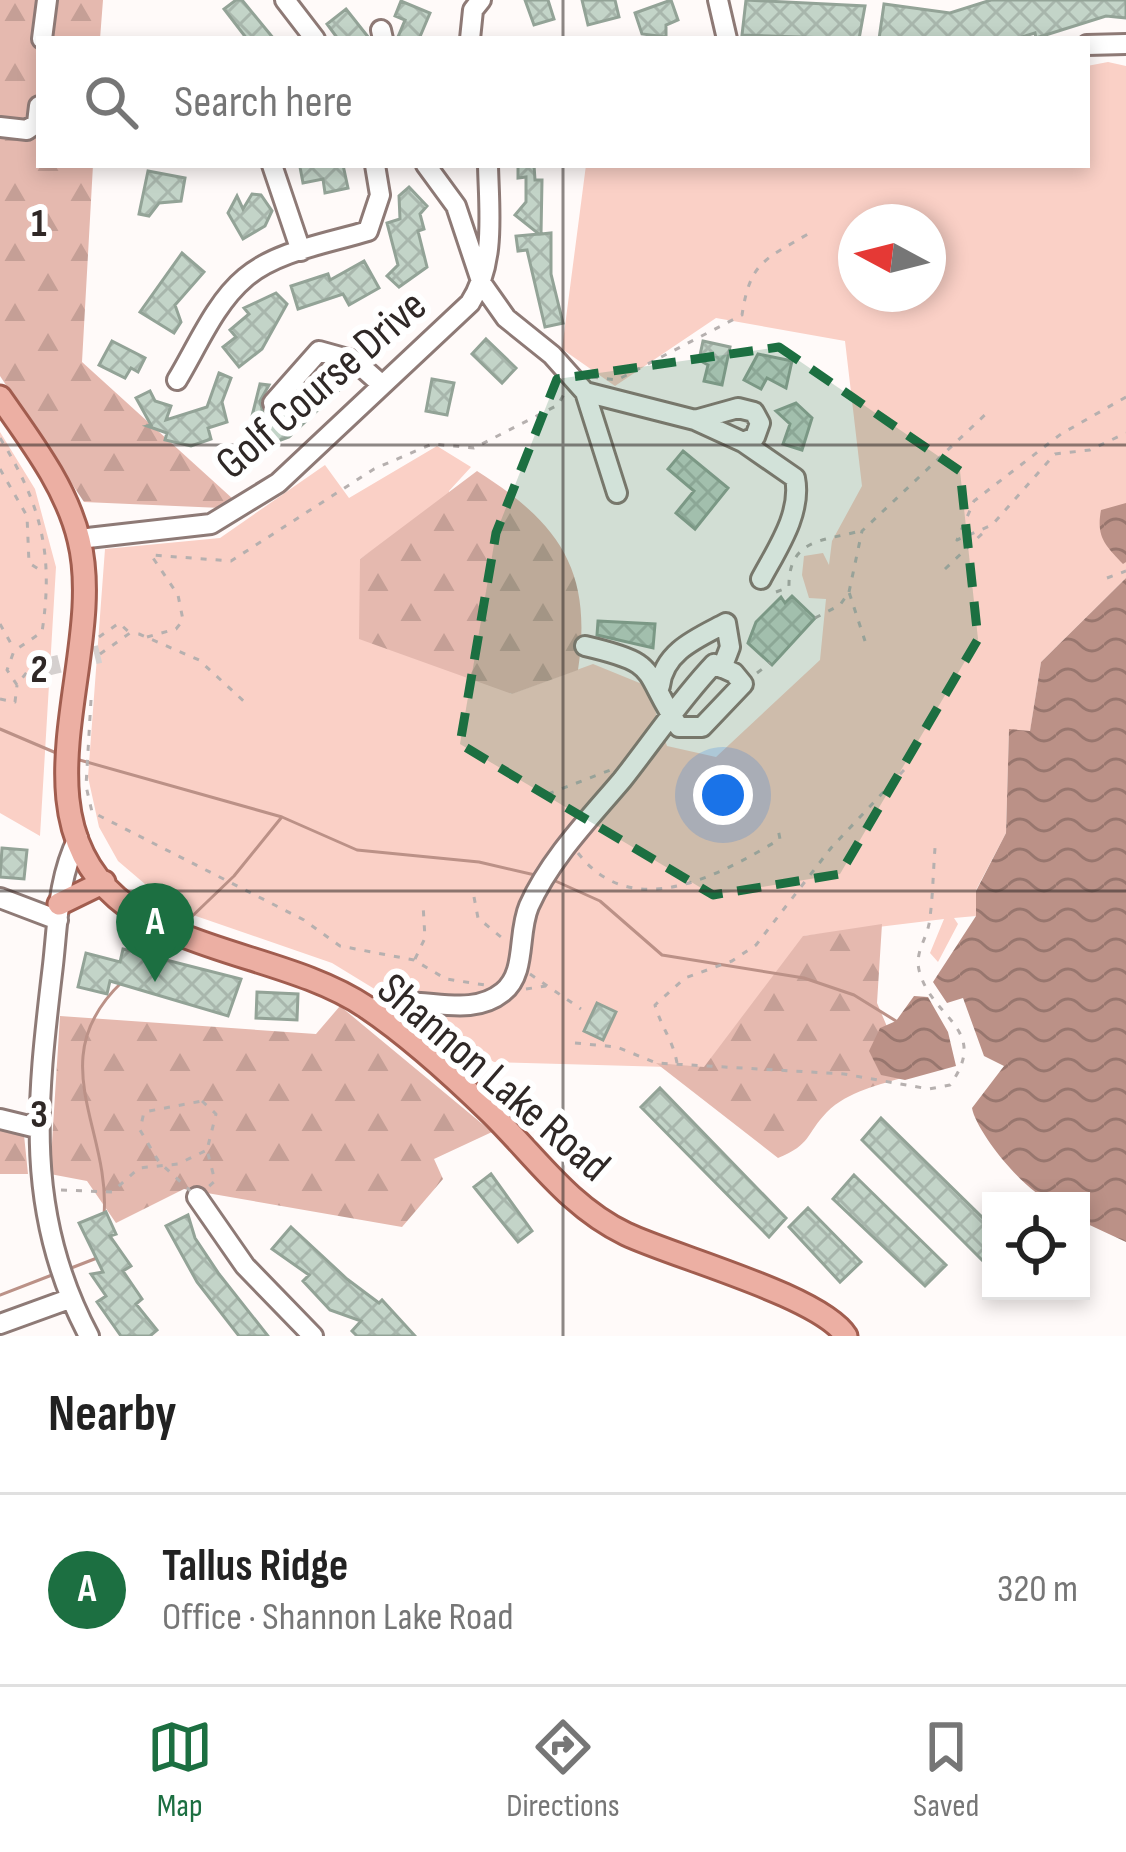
<!DOCTYPE html>
<html lang="en">
<head>
<meta charset="utf-8">
<style>
	:root { --surface:#fff; --page:#f6f6f6; --text:#222; --muted:#767676; --line:#e0e0e0; --accent:#1c6f41 }
	body { margin:0; font-family:"Sofia Sans Condensed",sans-serif; background:var(--page); color:var(--text) }
	.controls { position:absolute; right:36px; bottom:36px; display:grid; overflow:hidden; border-radius:0px; box-shadow:0 6px 18px #0003 }
	.controls button { width:108px; height:108px; display:grid; place-items:center; padding:0; border:0; border-bottom:3px solid var(--line); background:var(--surface); color:var(--text); font:60px sans-serif }
	.compass { position:absolute; left:838px; top:204px; width:108px; height:108px; border-radius:50%; background:var(--surface); box-shadow:0 6px 18px #0003; rotate:277deg }
	.you { position:absolute; left:723px; top:795px; width:42px; height:42px; margin:-30px; border:9px solid #fff; border-radius:50%; background:#1a73e8; box-shadow:0 0 0 18px #1a73e833 }
	.badge { display:grid; place-items:center; width:78px; height:78px; border-radius:50%; background:var(--accent); color:#fff; font-size:39px; font-weight:700 }
	.pin { position:absolute; translate:-50% -99px; filter:drop-shadow(0 3px 6px #0008) }
	.pin::after { content:''; position:absolute; top:63px; width:42px; height:36px; background:inherit; clip-path:polygon(0 0,100% 0,50% 100%) }
	.list { margin:0; padding:0; list-style:none }
	h2 { display:flex; justify-content:space-between; align-items:center; height:156px; margin:0; padding:0 48px; font-size:51px }
	h2 small { font-size:39px; font-weight:400; color:var(--muted) }
	.list li { display:grid; grid-template-columns:78px 1fr auto; gap:36px; align-items:center; box-sizing:border-box; height:192px; padding:0 48px; border-top:3px solid var(--line) }
	.list b { display:block; font-size:45px; white-space:nowrap }
	.list p { margin:0; font-size:39px; white-space:nowrap; color:var(--muted) }
	.list em { font-size:39px; font-style:normal; color:var(--muted) }
	.icon { flex:none; width:66px; height:66px; fill:none; stroke:currentColor; stroke-width:2; stroke-linecap:round; stroke-linejoin:round }
	.map { position:relative; flex:none; width:1126px; height:1336px; overflow:hidden }
	.search { position:absolute; background:var(--surface); box-shadow:0 6px 18px #0003; left:36px; right:36px; top:36px; height:132px; display:flex; align-items:center; gap:30px; box-sizing:border-box; padding:0 42px; border-radius:0px; color:var(--muted); font-size:45px }
	.sheet { height:348px; background:var(--surface) }
	nav { display:flex; justify-content:space-around; align-items:center; box-sizing:border-box; height:168px; border-top:3px solid var(--line); background:var(--surface); font-size:33px; color:var(--muted) }
	nav a { display:grid; justify-items:center; gap:6px }
	nav .on { color:var(--accent) }
	.map>svg:first-child { display:block }
</style>
</head>
<body>
<div class="map">
<svg width="1126" height="1336" viewBox="0 0 1126 1336">
	<defs>
		<pattern id="forest-firs" width="22" height="20" patternUnits="userSpaceOnUse" patternTransform="scale(3)"><rect width="22" height="20" fill="#e5b9af"/><path d="M5 1l3.5 6h-7zM16 11l3.5 6h-7z" fill="#c59f96"/></pattern>
		<pattern id="water-waves" width="16" height="10" patternUnits="userSpaceOnUse" patternTransform="scale(3)"><rect width="16" height="10" fill="#bb9187"/><path d="M0 5q4-4 8 0t8 0" fill="none" stroke="#98766e"/></pattern>
		<pattern id="building-cross-hatch" width="8" height="8" patternUnits="userSpaceOnUse" patternTransform="scale(3)"><rect width="8" height="8" fill="#c3d4c8"/><path d="M0 0l8 8M0 8l8-8" fill="none" stroke="#a8b6ac"/></pattern>
	</defs>
	<rect width="100%" height="100%" fill="#fffaf9"/>
	<path fill="#fad0c6" fill-rule="evenodd" d="M1108 62 1126 66V578L1041 662 1030 732 1009 730 1006 833 976 890V916L954 918 958 924 938 962 930 953 944 919 804 936 704 1068 494 1062 332 963 193 915 152 890 118 861 99 827 88 777 105 549 220 538 325 465 349 498 437 446 471 467 449 491V498L360 559 511 694 593 664 647 686 667 746 716 757 820 660 826 599 809 598 802 575 804 556 823 553 829 565 832 541 862 486 845 341 716 318 615 386 562 349 586 165H1087V66ZM856 222H928V294H856Z
		M0 432 35 489 56 567 40 836 0 813Z"/>
	<path fill="url(#forest-firs)" d="M0 0H103L100 39H39V165H93L82 362 244 509 84 502 0 376Z
		M477 471C559 523 593 570 578 670L512 694 359 639 360 559Z
		M882 924 877 1003 908 1076C880 1085 848 1091 827 1112 805 1135 812 1144 778 1158L656 1063 704 1067 803 936Z
		M340 1006 492 1132 434 1159 443 1179 402 1227 184 1189 116 1223 87 1181 50 1174 60 1016 316 1034Z
		M0 1126 24 1135 28 1174H0Z"/>
	<path fill="url(#water-waves)" d="M1126 503V562L1123 564C1105 545 1096 537 1101 510Z
		M1126 578V1242L1081 1221V1201C1072 1201 1060 1203 1052 1201 1027 1195 976 1132 972 1108L1004 1066 984 1056 963 998 947 1003 933 982 976 916V891L1006 833 1009 729 1030 731 1041 662Z
		M914 996 928 997 948 1032 956 1066 905 1080 881 1075 869 1051 880 1028 896 1021Z"/>
	<g fill="none" stroke-linecap="round" stroke-linejoin="round">
		<path stroke="#bb9187" stroke-width="3" d="M0 729 61 755
			M76 759 282 817 357 850 479 862 535 875
			M551 879 600 901 662 955 804 978 854 995 896 1021
			M182 926 234 876 281 818
			M151 955 166 941
			M104 1215C111 1129 41 1059 122 982
			M66 1270 97 1258
			M0 1295 52 1275"/>
	</g>
	<path fill="url(#building-cross-hatch)" stroke="#93a397" stroke-width="3" d="M236 0H242L274 39H247L224 9Z
		M525 0H548L554 19 534 25Z
		M582 0H615L619 17 588 25Z
		M671 0 678 20 666 25V37L642 34 635 13Z
		M746 0 865 6 859 39 742 35Z
		M991 0H1126V18L1106 16 1036 38 1035 33 1015 39H879L884 4 950 13Z
		M401 1 430 13 419 39 398 37 405 20 395 16Z
		M346 9 369 38V39H338L327 24Z
		M310 165H343L348 188 325 193 323 179 303 183 300 167Z
		M518 165H534L535 180H542L541 234 551 233V274L563 323 545 327 527 250 518 251 516 236 539 234 515 215 526 202V177L518 178Z
		M148 171 185 178 181 201 159 203 149 216 139 214Z
		M409 187 427 206 420 214 424 229 418 231 427 267 399 287 387 276 398 265 387 223 400 219 399 196Z
		M252 194 261 195 272 211 265 226 243 239 228 213 237 196 243 209Z
		M182 253 204 272 175 305 181 322 174 333 140 312Z
		M364 261 379 288 349 305 343 294 298 309 291 286 328 274 330 280Z
		M276 293 287 304 262 349 239 367 223 347 236 337 230 330 249 314 244 308Z
		M486 339 516 368 502 383 472 354Z
		M112 341 145 358 138 372 131 368 125 378 99 365Z
		M703 341 730 347 722 385 704 381 708 365 699 360Z
		M758 354 792 361 786 388 767 378 761 389 744 380Z
		M324 366 353 377 289 437 262 447 252 416 260 384 269 385 260 401 265 420 283 412Z
		M219 373 231 378 222 402 227 422 208 428 211 439 191 446 165 440 167 433 147 426 151 425 136 398 150 391 155 401 171 406 166 420 207 407Z
		M432 379 454 383 447 415 426 411Z
		M796 403 812 418 802 450 783 444 790 424 776 411Z
		M683 451 728 488 695 529 676 513 694 491 668 469Z
		M792 596 815 618 772 665 748 643 756 622 781 597 785 603Z
		M598 621 655 624 653 648 597 635Z
		M2 848 27 850 24 879 0 877Z
		M123 949 241 979 228 1016 110 981 107 994 78 987 86 953 120 962Z
		M257 992 298 994 297 1020 256 1018Z
		M597 1003 616 1012 603 1040 584 1031Z
		M660 1088 786 1218 769 1237 641 1107Z
		M881 1118 991 1226V1269L862 1140Z
		M491 1174 532 1231 518 1242 474 1187Z
		M854 1175 946 1265 925 1286 833 1199Z
		M808 1208 861 1262 840 1282 789 1227Z
		M106 1212 116 1234 110 1236 131 1266 123 1271 142 1299 136 1304 157 1330 150 1336H121L97 1302 106 1296 91 1274 103 1272 79 1223Z
		M188 1215 195 1238 219 1274 268 1336H239L197 1282 166 1226Z
		M291 1227 347 1279 379 1303 382 1300 415 1336H357L352 1331 361 1321 330 1310 303 1281 309 1275 272 1249Z"/>
	<g fill="none" stroke-linecap="round" stroke-linejoin="round">
		<path stroke="#d5d0cf" stroke-width="18" stroke-dasharray="18 9" stroke-linecap="butt" d="M42 668 100 654"/>
		<defs>
			<path id="minor" d="M285 0 315 39
				M718 0 727 39
				M381 30 383 39
				M42 39 47 0
				M470 39 473 10 481 0
				M1087 45 1126 44
				M0 127 27 130 37 123 39 106
				M272 165 301 251
				M426 165 456 206 482 284 506 318 552 355 585 392 695 420 743 442 755 437 760 423 754 412 738 408 695 420
				M177 380C197 347 215 303 245 278 276 251 329 243 368 231L380 195 375 165
				M585 392 617 493
				M273 403 319 351 355 361 382 385
				M743 442 795 478C802 513 777 549 761 579
				M79 539 211 524 278 483 470 303C496 263 489 211 488 165
				M660 686C664 651 698 638 726 623L730 647 722 668
				M78 838C58 878 58 920 53 965 37 1099 23 1212 89 1336
				M0 898 58 920
				M369 1010C411 988 465 1023 503 992 527 973 517 934 529 906 550 859 589 819 622 780 653 741 679 701 714 664L734 673 743 684 702 727H679C640 669 663 664 585 646
				M0 1119 37 1128
				M197 1197 245 1266 313 1336
				M0 1324 69 1299"/>
			<path id="major" d="M0 397C30 440 67 488 79 540 107 652 13 808 117 898 183 954 293 958 366 1007 409 1036 454 1077 491 1113 534 1155 569 1207 626 1234 674 1257 821 1296 846 1336
				M59 904 104 882"/>
		</defs>
		<use href="#minor" stroke="#8e7a76" stroke-width="24"/>
		<use href="#major" stroke="#a15d4f" stroke-width="27"/>
		<path stroke="#b6b0af" stroke-width="3" stroke-dasharray="6 9" stroke-linecap="butt" d="M592 377 617 380 742 315C750 262 764 260 808 234
			M1126 397 1061 434 974 501 957 540 992 525 1055 454 1090 450 1126 433
			M0 438C41 504 54 554 42 632L14 651 7 670 17 685 27 672 42 668
			M0 469 27 516 29 563 43 572
			M945 569 986 530
			M1107 578 1126 571
			M776 592 789 587C788 539 823 541 860 531
			M849 592 862 531 989 411
			M815 618 840 605 849 592 865 641
			M0 624 14 649
			M99 637 119 623 130 633
			M147 637 176 629 183 620 178 595 151 555 231 561 374 469 432 444 474 448 558 405 564 394
			M100 654 130 633 139 634 199 660 248 705
			M757 673 770 663
			M0 699 15 702 17 685
			M91 700 86 786 92 812 304 920 340 946 414 960 446 979 485 985
			M548 794 613 769
			M578 853C632 924 720 875 780 839L777 824
			M474 897 478 918 507 942
			M415 959 425 938 423 904
			M530 974 581 1009
			M526 989 546 986
			M575 1043 617 1047 656 1063 844 1074 929 1089 950 1085C991 1028 931 1019 919 970 915 952 926 940 929 924 933 899 933 873 935 848
			M677 1063C673 1040 661 1027 655 1005L685 978 732 961 756 945 831 848 904 770
			M202 1101 216 1114 207 1150 215 1181 197 1197 159 1162 140 1130 144 1112Z
			M61 1190 112 1192 139 1168 178 1164 205 1151"/>
		<use href="#minor" stroke="#fff" stroke-width="18"/>
		<use href="#major" stroke="#ecafa3" stroke-width="21"/>
	</g>
	<path fill="#1c6f41" fill-opacity="0.2" stroke="#1c6f41" stroke-width="9" stroke-dasharray="24 15" stroke-linejoin="round" d="M779 347 960 471 978 639 840 874 713 895 460 744 496 533 557 379Z"/>
	<path fill="none" stroke="#2f2826" stroke-width="3" stroke-opacity="0.55" d="M563 0V39M563 165V1336M0 445H1126M0 891H1126"/>
	<g text-anchor="middle" stroke-width="12" stroke-linejoin="round" paint-order="stroke">
		<g font-size="45" fill="#2f2826" stroke="#fff">
			<text transform="translate(320 383) rotate(-41)" y="16">Golf Course Drive</text>
			<text transform="translate(495 1076) rotate(41)" y="16">Shannon Lake Road</text>
		</g>
	</g>
	<g font-size="39" text-anchor="middle" font-weight="bold" fill="#2f2826" stroke="#fff" stroke-width="12" stroke-linejoin="round" paint-order="stroke">
		<text x="39" y="236">1</text>
		<text x="39" y="682">2</text>
		<text x="39" y="1127">3</text>
	</g>
</svg>
<div class="controls">
<button><svg class="icon" aria-label="locate" viewBox="0 0 24 24"><circle cx="12" cy="12" r="6"/><path d="M12 2v4M12 18v4M2 12h4M18 12h4"/></svg></button>
</div>
<svg class="compass" viewBox="-18 -18 36 36"><path d="M0-13l5 13h-10z" fill="#e53935"/><path d="M0 13l5-13h-10z" fill="#767676"/></svg>
<div class="you"></div>
<div class="pin badge" style="left:155px;top:982px">A</div>
<div class="search"><svg class="icon" aria-label="search" viewBox="0 0 24 24"><circle cx="10" cy="10" r="6"/><path d="M15 15l6 6"/></svg>Search here</div>
</div>
<section class="sheet">
<h2>Nearby<small></small></h2>
<ul class="list">
<li><span class="badge">A</span><div><b>Tallus Ridge</b><p>Office · Shannon Lake Road</p></div><em>320 m</em></li>
</ul>
</section>
<nav>
<a class="on"><svg class="icon" aria-label="map" viewBox="0 0 24 24"><path d="M3 6l6-2 6 2 6-2v14l-6 2-6-2-6 2zM9 4v14M15 6v14"/></svg>Map</a>
<a><svg class="icon" aria-label="directions" viewBox="0 0 24 24"><path d="M12 3l9 9-9 9-9-9zM9 14v-3h6M13 9l2 2-2 2"/></svg>Directions</a>
<a><svg class="icon" aria-label="saved" viewBox="0 0 24 24"><path d="M7 4h10v16l-5-4-5 4z"/></svg>Saved</a>
</nav>
</body>
</html>
